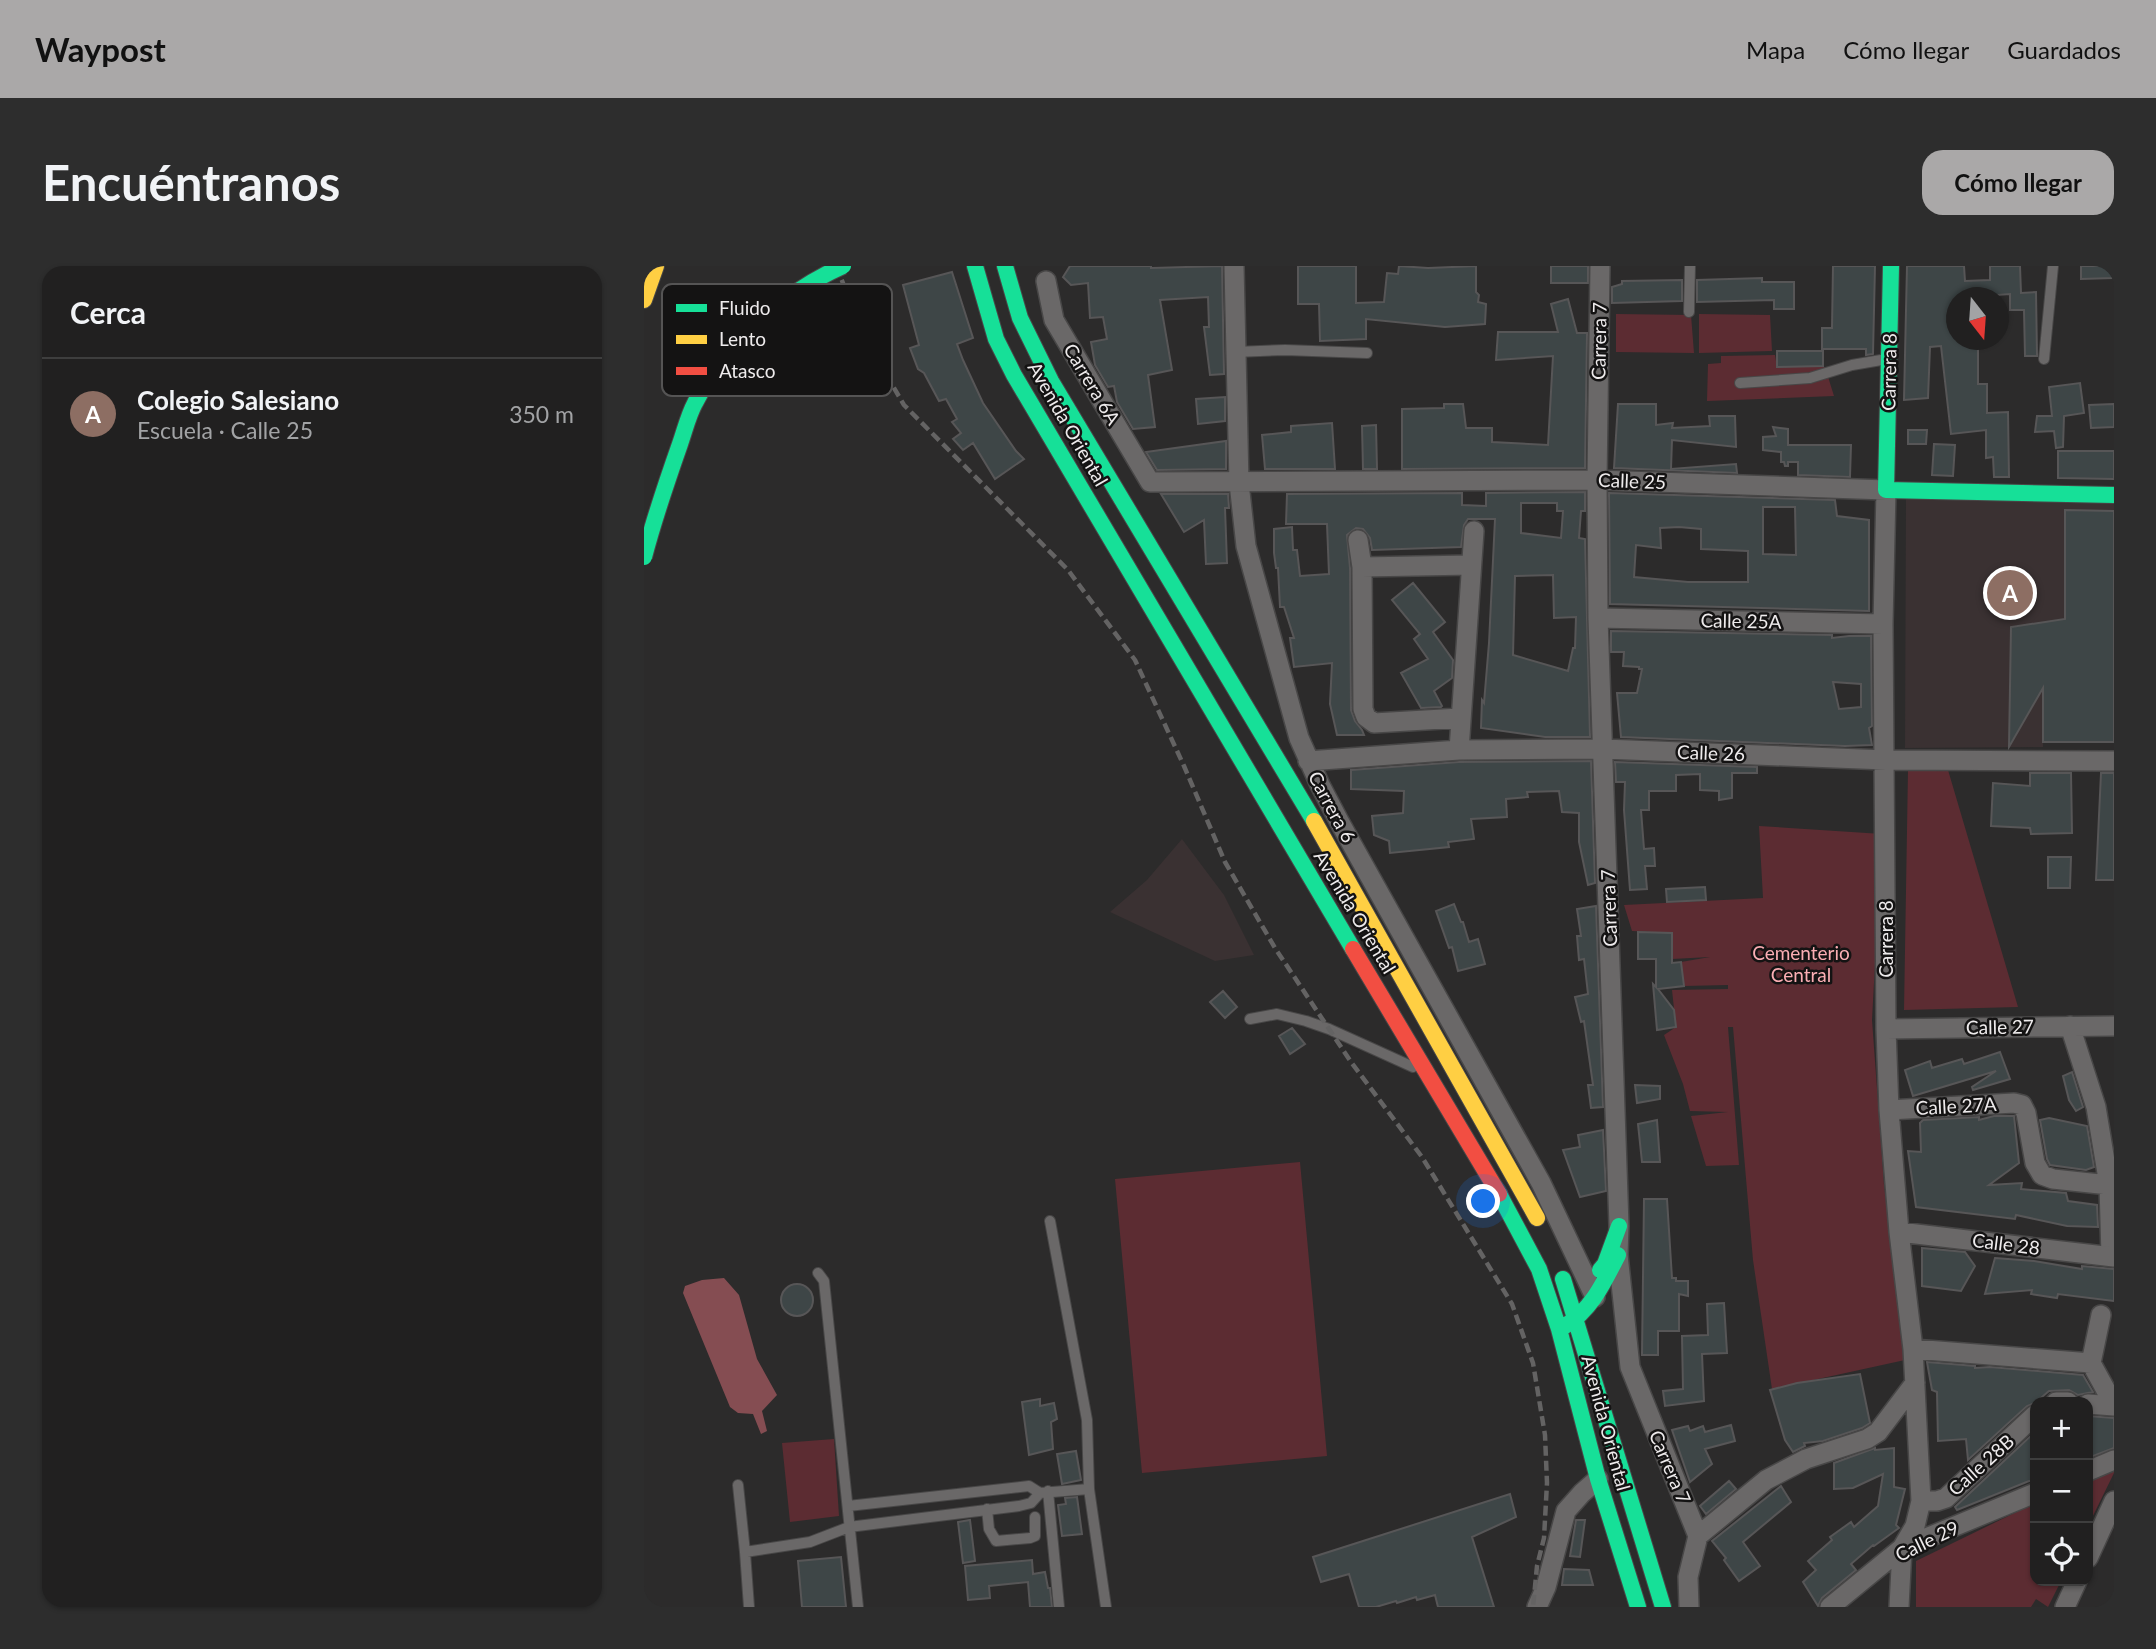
<!DOCTYPE html>
<html lang="es">
<head>
<meta charset="utf-8">
<style>
	:root { --surface:#212020; --page:#2d2d2d; --text:#f1f3f6; --muted:#a2a3a5; --line:#3e3e3e; --accent:#aaa8a8 }
	body { margin:0; font-family:Lato,sans-serif; background:var(--page); color:var(--text) }
	.controls { position:absolute; right:21px; bottom:21px; display:grid; overflow:hidden; border-radius:14px; box-shadow:0 2px 5px #0004 }
	.controls button { width:63px; height:63px; display:grid; place-items:center; padding:0; border:0; border-bottom:2px solid var(--line); background:var(--surface); color:var(--text); font:35px sans-serif }
	.compass { position:absolute; left:1302px; top:21px; width:63px; height:63px; border-radius:50%; background:var(--surface); box-shadow:0 2px 5px #0004; rotate:163deg }
	.you { position:absolute; left:840px; top:936px; width:24px; height:24px; margin:-18px; border:5px solid #fff; border-radius:50%; background:#1a73e8; box-shadow:0 0 0 10px #1a73e833 }
	.badge { display:grid; place-items:center; width:46px; height:46px; border-radius:50%; background:var(--accent); color:#fff; font-size:23px; font-weight:700 }
	.pin { position:absolute; translate:-50% -50%; border:4px solid #fff; box-shadow:0 2px 7px #0006 }
	.list { margin:0; padding:0; list-style:none }
	h2 { display:flex; justify-content:space-between; align-items:center; height:91px; margin:0; padding:0 28px; font-size:30px }
	h2 small { font-size:23px; font-weight:400; color:var(--muted) }
	.list li { display:grid; grid-template-columns:46px 1fr auto; gap:21px; align-items:center; box-sizing:border-box; height:112px; padding:0 28px; border-top:2px solid var(--line) }
	.list b { display:block; font-size:26px; white-space:nowrap }
	.list p { margin:0; font-size:23px; white-space:nowrap; color:var(--muted) }
	.list em { font-size:23px; font-style:normal; color:var(--muted) }
	.icon { flex:none; width:38px; height:38px; fill:none; stroke:currentColor; stroke-width:2; stroke-linecap:round; stroke-linejoin:round }
	.map { position:relative; flex:none; width:1470px; height:1341px; overflow:hidden; border-radius:21px }
	header { display:flex; align-items:center; gap:42px; box-sizing:border-box; height:98px; padding:0 35px; background:var(--accent); color:#111 }
	header strong { font-size:33px }
	nav { display:flex; gap:38px; margin-inline-start:auto; font-size:24px }
	.intro { display:flex; align-items:center; justify-content:space-between; box-sizing:border-box; height:168px; padding:0 42px }
	h1 { margin:0; font-size:49px }
	.button { padding:18px 32px; border-radius:21px; background:var(--accent); color:#111; font-size:24px; font-weight:700 }
	main { display:flex; gap:42px; padding:0 42px }
	aside { flex:1; background:var(--surface); border-radius:21px; box-shadow:0 2px 5px #0004 }
	.map>svg:first-child { display:block }
</style>
</head>
<body>
<header>
<strong>Waypost</strong>
<nav><a>Mapa</a><a>Cómo llegar</a><a>Guardados</a></nav>
</header>
<div class="intro"><h1>Encuéntranos</h1><a class="button">Cómo llegar</a></div>
<main>
<aside>
<h2>Cerca<small></small></h2>
<ul class="list">
<li><span class="badge" style="background:#8d6e63">A</span><div><b>Colegio Salesiano</b><p>Escuela · Calle 25</p></div><em>350 m</em></li>
</ul>
</aside>
<div class="map">
<svg width="1470" height="1341" viewBox="0 0 1470 1341">
	<rect width="100%" height="100%" fill="#2c2b2b"/>
	<path fill="#3a3132" d="M1262 230 1470 232V421L1399 422V481L1261 482Z
		M538 573 580 629 610 689 571 695 466 646 503 614Z"/>
	<path fill="#5c2c32" d="M972 48 1047 49 1050 87 972 86Z
		M1055 48 1126 49 1128 85 1055 87Z
		M1131 89 1133 101H1181L1190 130 1063 135 1064 98 1077 97V90Z
		M1264 504H1304L1374 741 1260 744Z
		M1115 560 1238 568 1228 754 1240 919 1261 1094 1128 1123 1109 994 1089 761H1084L1095 899 1062 900 1047 850 1084 846 1046 845 1039 818 1020 769 1032 761 1028 724 1084 723V719L1040 720 1037 696 1066 691 1028 693V667L988 665 980 639 1119 632Z
		M656 896 683 1190 498 1207 471 913Z
		M190 1173 195 1250 146 1256 138 1177Z
		M1470 1198V1207L1444 1260V1211Z
		M1391 1237V1315H1417L1404 1341 1392 1333 1387 1341H1272V1295Z"/>
	<path fill="#854d52" d="M80 1012 95 1029 113 1093 133 1129 118 1145 123 1165 117 1168 109 1148 94 1147 86 1141 39 1027 41 1020 58 1014Z"/>
	<path fill="#3e4647" stroke="#575657" stroke-width="2" fill-rule="evenodd" d="M426 0H507V2L578 0 580 108 566 109 560 61H565L564 31 516 34 528 104 504 109 511 161 489 163 473 136 470 120 464 121 451 99 447 76 463 73 459 51 446 52 444 17 427 19 419 11Z
		M654 0H712V37L740 36 743 7 754 8 755 0 784 2 832 0V26L835 29 834 36 842 38 841 58 801 61 722 53V73L676 75 675 38H654Z
		M907 0H944V17H907Z
		M1189 0H1231L1229 88 1222 89V83H1178V62H1188Z
		M1263 0H1320L1321 15 1346 14V0H1376L1377 27 1392 26 1393 90H1381L1380 44H1366V28L1312 32V74H1334V118H1343V147L1364 146 1365 211H1350L1349 191 1342 192V164L1307 168 1297 80 1286 81 1284 132 1260 134Z
		M1437 0H1470V12L1437 13Z
		M308 6 329 72 313 78 319 94 339 137 372 185 380 193 351 213 329 177 319 184 309 173 317 167 308 156 313 153 302 133 295 135 280 107 274 103 266 82 275 79 259 19Z
		M1118 12V16H1150V43H1130V34L1053 36V14Z
		M1038 14V35L968 37V21L978 18V15Z
		M924 33 933 67H943L941 202 758 203V143L800 142V138H819L822 162H848V176L904 179 909 90 852 94 854 66H914L907 38Z
		M1133 85H1179V100L1133 101Z
		M1436 117 1440 147 1420 150 1419 181 1412 182 1410 165 1391 166 1393 150H1408L1405 121Z
		M581 131V155L554 158 552 133Z
		M974 138H1012V159L1029 157 1028 162 1066 160 1065 150H1091L1092 181 1028 174 1027 203 1092 198 1093 207 970 202Z
		M1470 138V161L1447 162 1445 139Z
		M688 157 691 203H621L618 169 647 166V160Z
		M732 159 733 203H719L718 160Z
		M1129 161 1144 163V179H1207L1206 211 1154 209V196H1144V200H1141L1140 196H1137V186L1119 184V171L1132 170Z
		M1264 164H1283L1282 178H1264Z
		M582 175V203L513 204 502 186Z
		M1290 178 1311 179 1309 210 1288 209Z
		M1414 185H1470V213L1414 212Z
		M941 226V245H937L935 272 941 273 946 471H901L837 462 838 434 840 437 845 377 851 253H824L820 259 817 281 728 284 726 272 719 263 712 262 703 269 706 302 707 444 711 455 718 464 720 469H693L686 438 688 397 650 401 646 372H650L640 341H636L634 302H632L630 287V263L648 261 649 284H653L656 310 685 308 683 258H642L643 228 818 227V239L842 240V227ZM877 237H913V245H919L917 272 877 267ZM909 309 910 352 932 351 931 382H929L924 405 869 389 871 310Z
		M965 227 1191 234 1193 250 1225 254V345L966 338ZM1119 241H1151L1152 289 1119 288ZM1035 261 1057 263V283L1104 285V316H1044L990 311 992 279 1017 282 1016 262Z
		M517 228H584L585 242H581L583 297 562 298 560 254 540 266Z
		M1421 244 1470 245V476H1399V422L1365 481 1367 361 1421 353Z
		M769 317 801 356 789 366 809 394 808 412 790 425 798 440 797 441 777 442 757 407 784 393 770 373 776 368 748 334Z
		M967 365 1188 369V372L1205 370H1227L1228 460 1225 462 1228 479 1201 480 977 471 973 427H993L998 403H995V401L979 400 980 386H967ZM1189 416 1217 418V441L1195 443Z
		M947 495 951 617 944 619 935 576V547L918 546 915 525 883 526 884 531 862 533 863 551 827 553 830 573 804 576 805 581 746 587 745 575 730 569 728 550 759 547 760 525 707 523V504L815 496Z
		M971 496 1113 501V507H1088V532L1075 534V525L1056 524V508L1032 509V525H1005V544H997L1000 583 1010 582 1011 600H1001L1003 623 986 624 980 544 981 516H972Z
		M1386 507H1427L1428 567 1387 568 1386 562 1347 560 1349 517 1386 520Z
		M1457 507H1470V614H1452Z
		M1404 591H1427L1426 622H1404Z
		M1061 621 1062 634 1023 636 1022 623Z
		M810 638 817 656H819L825 676 834 673 841 698 814 705 808 681 805 682 792 645Z
		M952 640 959 841 947 842 944 819H949L940 755 937 756 931 731 944 728 940 693 935 694 933 670H937L933 643Z
		M994 666 1028 667V697L1037 696 1040 720 1014 723 1030 744 1032 761 1013 764 1009 718 1012 721V693H994Z
		M579 725 593 741 581 752 566 736Z
		M648 762 661 778 646 788 635 770Z
		M1356 786 1366 813 1329 824 1328 821 1352 805 1269 830 1261 804 1286 795 1288 802 1318 793 1320 798Z
		M1428 806 1439 841 1432 845 1425 834 1419 810Z
		M991 819 1016 820V833L993 837Z
		M1350 850H1370L1375 897 1345 919 1378 917 1377 923 1422 927 1424 935 1453 939 1454 961 1423 960 1372 949 1371 953 1272 941 1264 885 1277 886 1276 857 1279 854 1335 851V854Z
		M1405 852 1443 860 1450 901 1442 904 1406 899 1403 893 1396 854Z
		M1013 854 1016 896H998L994 858Z
		M959 864 962 925 936 931 919 884 936 881 934 869Z
		M1000 933H1023L1028 1012H1032V1015H1044V1030L1035 1028V1065H1014V1089H998Z
		M1278 982 1321 986 1331 1000 1317 1025 1278 1020Z
		M1351 992 1390 995 1438 1003V1000L1470 1003V1035L1414 1028 1413 1032 1387 1028 1388 1024 1341 1028Z
		M137 1034a16 16 0 1 1 32 0a16 16 0 1 1-32 0Z
		M1080 1037 1083 1087 1058 1088 1060 1135 1021 1140 1019 1125 1039 1123 1038 1070 1064 1069 1063 1038Z
		M1283 1096 1331 1100V1102L1346 1101 1439 1109 1449 1126 1434 1129 1425 1124 1405 1125 1391 1137 1383 1140 1324 1194 1322 1173 1294 1175 1293 1126 1288 1124Z
		M1216 1108 1226 1157 1218 1162 1179 1175 1160 1177 1161 1180 1149 1186 1141 1174 1126 1124 1153 1117Z
		M396 1133V1140L410 1137 413 1153 407 1156 409 1183 385 1189 378 1136Z
		M1444 1150 1470 1152V1182L1444 1192Z
		M1087 1159 1091 1175 1061 1183 1068 1198 1046 1216 1028 1164 1044 1160 1046 1165 1059 1160 1061 1166Z
		M1391 1166V1215H1385L1313 1244 1311 1241Z
		M1231 1182V1184L1250 1182V1221L1261 1223 1252 1259 1255 1262 1230 1280 1229 1279 1207 1298 1212 1304 1178 1332 1174 1340 1159 1316 1172 1304 1164 1295 1188 1274 1186 1271 1207 1256 1210 1261 1234 1240 1239 1208 1209 1222 1190 1223V1197Z
		M432 1185 437 1214 418 1218 413 1188Z
		M1085 1215 1092 1223 1062 1248 1056 1240Z
		M1137 1220 1147 1236 1099 1276 1116 1300 1095 1315 1080 1294 1082 1292 1068 1275Z
		M866 1228 872 1251 828 1271 850 1341H794L791 1329 773 1334 772 1331 753 1337 752 1335 732 1341H715L705 1308 677 1316 669 1291Z
		M433 1231 438 1268 418 1270 414 1239 422 1238 421 1232Z
		M326 1254 331 1295 319 1297 314 1256Z
		M932 1254H941L936 1291 926 1290Z
		M197 1291 202 1341H158L154 1295Z
		M388 1294 389 1308 401 1306 404 1322H406L408 1341H386L384 1316 345 1320 346 1332 324 1334 321 1300Z
		M920 1303 945 1304 949 1319H918Z"/>
	<g fill="none" stroke-linecap="round" stroke-linejoin="round">
		<defs>
			<path id="lane" d="M1045 46 1046 0
				M591 86 641 84 723 87
				M1400 93 1409 0
				M1096 117 1166 112 1208 99 1243 93
				M606 753 633 748 662 755 685 763 769 801
				M406 955 443 1154 445 1223 462 1341
				M174 1007 180 1015 214 1341
				M94 1219 101 1286 105 1341
				M404 1225 415 1341
				M204 1240 385 1220 396 1227 445 1223
				M343 1243 345 1263 352 1275 386 1272 391 1270V1251
				M101 1286 166 1276 205 1261 375 1240 387 1237 396 1227"/>
			<path id="street" d="M590 0 595 217 602 280 655 472 676 519 696 557 897 917 951 1031
				M956 0 953 214 954 352 975 960 974 989 986 1101 1054 1270
				M402 15 410 54 506 216 953 214 1242 224 1239 358 1242 763 1245 844 1255 966 1269 1083 1277 1235 1271 1260 1258 1282 1255 1341
				M714 274 718 301 719 443 722 451 730 457 816 452
				M718 301 827 299
				M954 352 1239 358
				M815 484 830 265
				M664 495 815 484 959 483 1242 494 1470 495
				M1426 760 1452 841 1465 919 1467 990
				M1242 763 1470 760
				M1245 844 1370 837 1378 839 1382 847 1391 897 1398 909 1409 913 1465 919
				M1255 966 1470 991
				M1457 1049 1447 1097 1470 1139
				M1269 1083 1447 1097
				M1412 1136H1424
				M1444 1138 1470 1140
				M1444 1205 1470 1194
				M1277 1235H1293L1302 1232 1391 1149
				M1444 1292 1470 1235
				M893 1341 902 1321 922 1245 938 1227 954 1213
				M1045 1341 1044 1311 1054 1270 1122 1214 1162 1193 1223 1173 1234 1166 1271 1117
				M1186 1341 1258 1282 1391 1227
				M1421 1341 1433 1315"/>
			<path id="fast" d="M331 0 352 73 370 109C483 300 595 492 709 683
				M361 0 376 52 407 115 670 555
				M1247 0 1242 224 1470 229
				M855 928 895 1003 915 1063 954 1213 994 1341
				M956 1004 961 998 975 960
				M919 1013 1019 1341
				M921 1060C948 1043 960 1016 974 989"/>
			<path id="slow" d="M0 34 12 0
				M670 555 893 952"/>
			<path id="jam" d="M709 683 855 928"/>
		</defs>
		<use href="#lane" stroke="#484747" stroke-width="12"/>
		<use href="#street" stroke="#484747" stroke-width="22"/>
		<use href="#fast" stroke="#484747" stroke-width="18"/>
		<use href="#slow" stroke="#484747" stroke-width="18"/>
		<use href="#jam" stroke="#484747" stroke-width="18"/>
		<use href="#lane" stroke="#6a6868" stroke-width="10"/>
		<use href="#street" stroke="#6a6868" stroke-width="19"/>
		<use href="#fast" stroke="#16e098" stroke-width="16"/>
		<use href="#slow" stroke="#ffcf43" stroke-width="16"/>
		<use href="#jam" stroke="#f24e42" stroke-width="16"/>
		<path stroke="#646363" stroke-width="4.5" stroke-dasharray="10 5" stroke-linecap="butt" d="M192 0 223 76 260 139 424 304 491 394 540 500 581 596 631 682 707 796 778 891 868 1038 889 1097 901 1169 903 1217 900 1272 893 1300 889 1341"/>
		<defs>
			<path id="fast-bridge" d="M0 291C10 253 23 215 36 178 41 164 44 150 51 137 81 78 139 27 199 0"/>
		</defs>
		<use href="#fast-bridge" stroke="#484747" stroke-width="18" stroke-linecap="butt"/>
		<use href="#fast-bridge" stroke="#16e098" stroke-width="16"/>
	</g>
	<g text-anchor="middle" stroke-width="5" stroke-linejoin="round" paint-order="stroke">
		<g font-size="19" fill="#eeebec" stroke="#141313">
			<text transform="translate(955 75) rotate(-89)" y="7">Carrera 7</text>
			<text transform="translate(1245 106) rotate(-89)" y="7">Carrera 8</text>
			<text transform="translate(448 118) rotate(59)" y="7">Carrera 6A</text>
			<text transform="translate(424 158) rotate(60)" y="7">Avenida Oriental</text>
			<text transform="translate(988 215) rotate(2)" y="7">Calle 25</text>
			<text transform="translate(1097 355) rotate(1)" y="7">Calle 25A</text>
			<text transform="translate(1067 487) rotate(2)" y="7">Calle 26</text>
			<text transform="translate(688 541) rotate(62)" y="7">Carrera 6</text>
			<text transform="translate(965 642) rotate(-92)" y="7">Carrera 7</text>
			<text transform="translate(711 646) rotate(59)" y="7">Avenida Oriental</text>
			<text transform="translate(1242 673) rotate(-90)" y="7">Carrera 8</text>
			<text transform="translate(1356 761) rotate(-1)" y="7">Calle 27</text>
			<text transform="translate(1312 840) rotate(-3)" y="7">Calle 27A</text>
			<text transform="translate(1362 978) rotate(7)" y="7">Calle 28</text>
			<text transform="translate(962 1157) rotate(75)" y="7">Avenida Oriental</text>
			<text transform="translate(1337 1199) rotate(-42)" y="7">Calle 28B</text>
			<text transform="translate(1026 1201) rotate(67)" y="7">Carrera 7</text>
			<text transform="translate(1283 1275) rotate(-26)" y="7">Calle 29</text>
		</g>
		<g font-size="19" fill="#fbaeb4" stroke="#141313">
			<text x="1157" y="694">Cementerio<tspan x="1157" dy="22">Central</tspan></text>
		</g>
	</g>
	<rect x="18" y="18" width="230" height="112" rx="10" fill="#141313" stroke="#555454" stroke-width="2"/>
	<rect x="32" y="38" width="31" height="8" fill="#16e098"/>
	<rect x="32" y="69" width="31" height="9" fill="#ffcf43"/>
	<rect x="32" y="101" width="31" height="8" fill="#f24e42"/>
	<g font-size="19" fill="#eeebec">
		<text x="75" y="49">Fluido</text>
		<text x="75" y="80">Lento</text>
		<text x="75" y="112">Atasco</text>
	</g>
</svg>
<div class="controls">
<button>+</button>
<button>−</button>
<button><svg class="icon" aria-label="locate" viewBox="0 0 24 24"><circle cx="12" cy="12" r="6"/><path d="M12 2v4M12 18v4M2 12h4M18 12h4"/></svg></button>
</div>
<svg class="compass" viewBox="-18 -18 36 36"><path d="M0-13l5 13h-10z" fill="#e53935"/><path d="M0 13l5-13h-10z" fill="#a2a3a5"/></svg>
<div class="you"></div>
<div class="pin badge" style="left:1366px;top:327px;background:#8d6e63">A</div>
</div>
</main>
</body>
</html>
